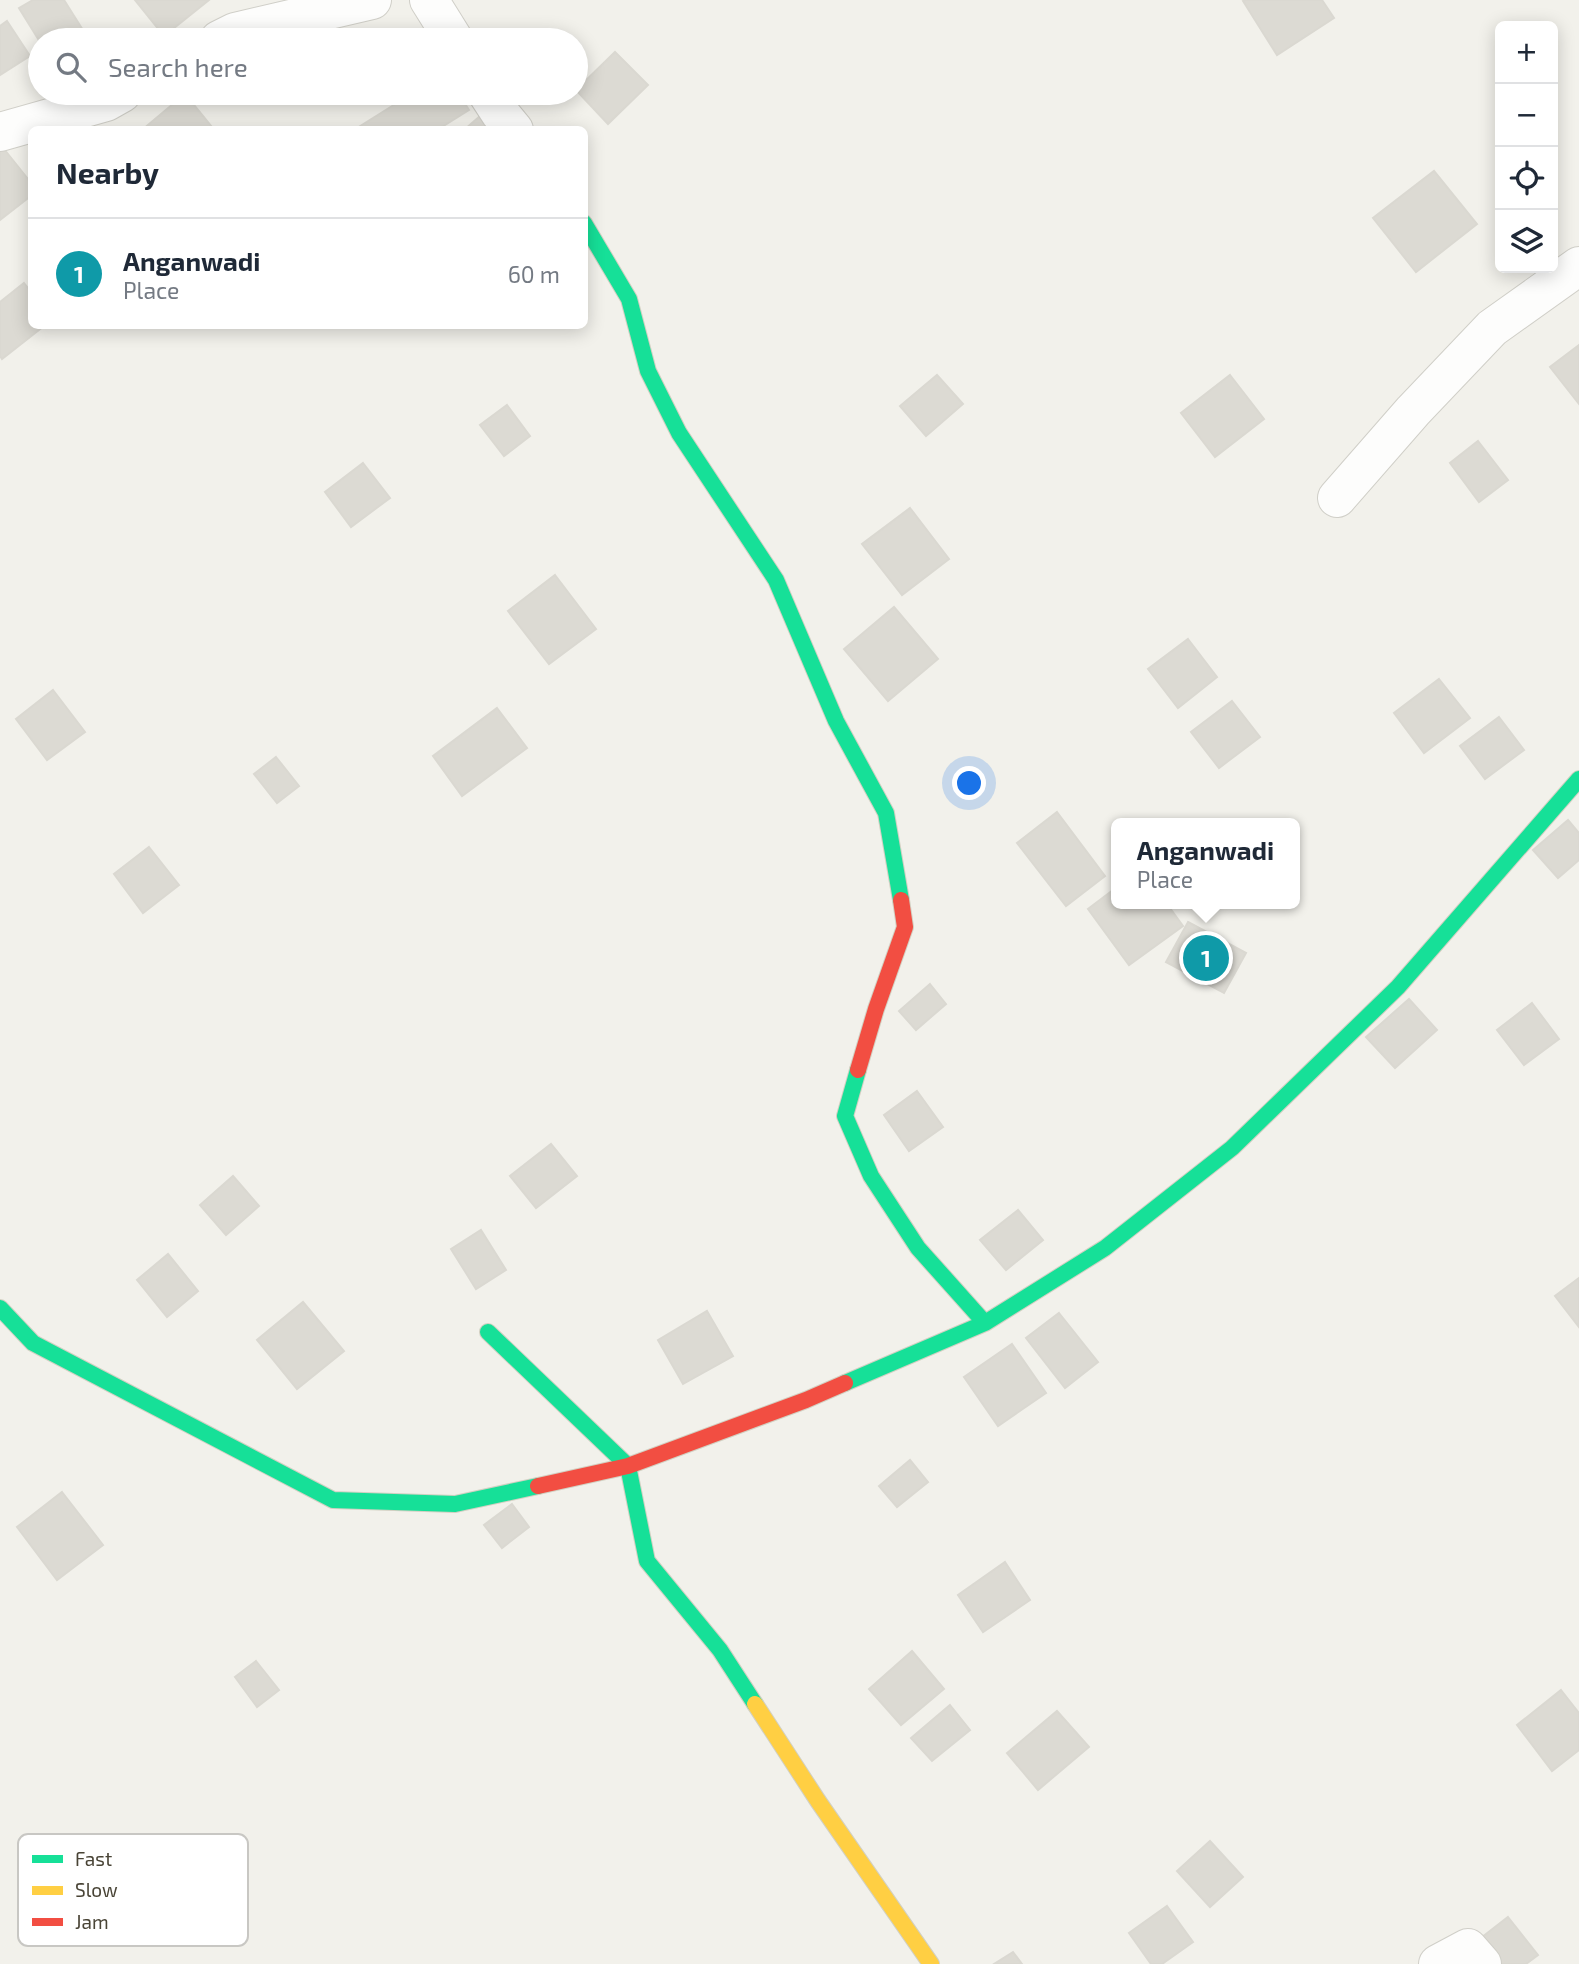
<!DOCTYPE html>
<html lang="en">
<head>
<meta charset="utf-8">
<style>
	:root { --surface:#fff; --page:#f2f2f3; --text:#1f2937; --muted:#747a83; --line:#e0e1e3; --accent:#848175 }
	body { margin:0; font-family:"Exo 2",sans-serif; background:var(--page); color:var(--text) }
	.controls { position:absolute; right:21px; top:21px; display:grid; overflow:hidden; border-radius:10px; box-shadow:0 4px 18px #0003 }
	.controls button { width:63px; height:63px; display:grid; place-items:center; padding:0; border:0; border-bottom:2px solid var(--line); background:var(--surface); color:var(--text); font:35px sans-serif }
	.you { position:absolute; left:970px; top:784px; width:24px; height:24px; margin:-18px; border:5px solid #fff; border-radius:50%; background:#1a73e8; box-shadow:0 0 0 10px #1a73e833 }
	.badge { display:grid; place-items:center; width:46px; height:46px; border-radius:50%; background:var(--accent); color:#fff; font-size:23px; font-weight:700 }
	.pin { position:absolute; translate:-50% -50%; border:4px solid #fff; box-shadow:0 2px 7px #0006 }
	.popup { position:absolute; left:1111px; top:818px; width:189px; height:91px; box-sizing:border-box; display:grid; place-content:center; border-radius:10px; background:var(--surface); filter:drop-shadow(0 2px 5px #0005); font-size:23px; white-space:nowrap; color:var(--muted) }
	.popup b { font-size:26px; color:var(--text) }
	.popup::after { content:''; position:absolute; left:50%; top:100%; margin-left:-14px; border:14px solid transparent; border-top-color:var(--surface) }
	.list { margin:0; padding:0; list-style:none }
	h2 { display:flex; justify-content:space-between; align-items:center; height:91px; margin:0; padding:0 28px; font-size:30px }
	h2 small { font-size:23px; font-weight:400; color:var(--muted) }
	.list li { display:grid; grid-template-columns:46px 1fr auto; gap:21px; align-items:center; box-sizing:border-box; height:112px; padding:0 28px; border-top:2px solid var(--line) }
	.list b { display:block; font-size:26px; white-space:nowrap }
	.list p { margin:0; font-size:23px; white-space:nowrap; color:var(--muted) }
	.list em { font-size:23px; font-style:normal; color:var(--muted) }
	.icon { flex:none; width:38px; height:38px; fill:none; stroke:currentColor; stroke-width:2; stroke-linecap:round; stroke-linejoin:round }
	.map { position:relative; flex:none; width:1579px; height:1964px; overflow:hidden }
	.search { position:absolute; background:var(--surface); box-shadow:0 4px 18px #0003; left:28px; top:28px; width:560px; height:77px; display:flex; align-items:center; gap:18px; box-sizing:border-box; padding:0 24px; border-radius:38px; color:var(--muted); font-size:26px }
	.panel { position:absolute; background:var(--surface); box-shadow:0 4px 18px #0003; left:28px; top:126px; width:560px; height:203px; border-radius:10px }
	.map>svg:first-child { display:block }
</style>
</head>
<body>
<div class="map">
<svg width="1579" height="1964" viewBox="0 0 1579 1964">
	<rect width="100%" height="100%" fill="#f2f1eb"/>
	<path fill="#dcdad3" stroke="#dad8d1" stroke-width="2" d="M33 0H64L86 35 78 40 40 42 19 8Z
		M135 0H209L164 36Z
		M1245 0H1322L1334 18 1277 55 1243 1Z
		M7 21 30 56 0 75V26Z
		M615 52 648 85 608 124 576 90Z
		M413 93H458L469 110 437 130H354Z
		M185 94 212 127 210 130H142Z
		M479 117 490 130H464Z
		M0 144 32 184V195L0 220Z
		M1434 171 1477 224 1416 272 1373 218Z
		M24 283 32 293V326H44L2 359 0 356V302Z
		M1579 345V404L1550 367Z
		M937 375 963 404 926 436 900 406Z
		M1230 375 1264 419 1215 457 1181 413Z
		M507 405 530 436 504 456 480 425Z
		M1478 441 1508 480 1479 502 1450 463Z
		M363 463 390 498 351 527 325 492Z
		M910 508 949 559 902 595 862 544Z
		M555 575 596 629 549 664 508 611Z
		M894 607 938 659 888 701 844 649Z
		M1188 639 1217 677 1178 708 1148 669Z
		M1439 679 1470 718 1424 753 1394 713Z
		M53 690 85 732 47 760 16 719Z
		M1232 701 1260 737 1219 768 1191 732Z
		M497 708 527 748 462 796 433 756Z
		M1499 717 1524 750 1485 779 1460 746Z
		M276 757 299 786 277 803 254 774Z
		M1057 812 1105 876 1066 906 1017 843Z
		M1568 820 1579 833V860L1558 878 1533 850Z
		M149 847 179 885 143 913 114 874Z
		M1117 887V904H1167L1183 926 1129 965 1088 909Z
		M1188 922 1246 953 1224 993 1166 962Z
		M930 984 946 1004 916 1030 899 1011Z
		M1409 999 1437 1030 1395 1068 1366 1037Z
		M1532 1003 1559 1039 1524 1065 1497 1030Z
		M917 1091 943 1127 909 1151 884 1115Z
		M551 1144 577 1176 536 1208 510 1176Z
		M233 1176 259 1206 226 1235 200 1205Z
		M1018 1210 1043 1240 1006 1270 980 1240Z
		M481 1230 506 1270 476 1289 451 1249Z
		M168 1254 198 1291 167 1317 137 1280Z
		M1579 1278V1327L1555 1296Z
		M303 1302 344 1351 297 1389 257 1340Z
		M707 1311 733 1356 683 1384 658 1340Z
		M1059 1313 1098 1362 1065 1388 1026 1338Z
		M1012 1344 1046 1393 998 1426 964 1377Z
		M910 1460 928 1482 897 1507 879 1486Z
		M62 1492 103 1545 57 1580 17 1527Z
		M512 1504 529 1527 502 1548 484 1525Z
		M1005 1562 1030 1600 983 1632 958 1595Z
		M912 1651 944 1689 901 1725 869 1689Z
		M256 1661 279 1690 257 1707 235 1677Z
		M1561 1690 1579 1713V1750L1552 1771 1517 1725Z
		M950 1705 970 1730 932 1761 911 1738Z
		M1057 1711 1089 1747 1038 1790 1007 1753Z
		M1210 1841 1243 1877 1210 1907 1177 1871Z
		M1167 1906 1193 1942 1162 1964H1151L1129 1933Z
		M1508 1917 1538 1955 1526 1964H1501L1481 1938Z
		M1013 1952 1022 1964H994Z"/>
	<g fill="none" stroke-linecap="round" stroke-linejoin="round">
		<defs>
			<path id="street" d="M429 0 454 40
				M219 40 235 32 372 0
				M487 93 500 113 514 130
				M0 132 106 102 122 93
				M1337 498 1413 411 1492 328 1579 266
				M1438 1964 1468 1948 1482 1964"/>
			<path id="fast" d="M584 223 629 299 648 371 679 433 776 580 836 721 886 813 901 900
				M858 1070 845 1116 871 1176 918 1248 985 1323
				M0 1308 33 1343 333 1500 455 1504 538 1486
				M488 1332 628 1466 647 1561 720 1650 755 1704
				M845 1383 985 1323 1105 1248 1232 1148 1398 987 1579 779"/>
			<path id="slow" d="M755 1704 818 1801 931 1964"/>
			<path id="jam" d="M858 1070 876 1009 905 927 901 900
				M538 1486 628 1466 806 1400 845 1383"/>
		</defs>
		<use href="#street" stroke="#d0cfc8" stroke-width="40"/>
		<use href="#fast" stroke="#d2d0c2" stroke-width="18"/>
		<use href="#slow" stroke="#d2d0c2" stroke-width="18"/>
		<use href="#jam" stroke="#d2d0c2" stroke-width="18"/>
		<use href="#street" stroke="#fdfdfc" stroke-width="38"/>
		<use href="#fast" stroke="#16e098" stroke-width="16"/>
		<use href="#slow" stroke="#ffcf43" stroke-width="16"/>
		<use href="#jam" stroke="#f24e42" stroke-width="16"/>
	</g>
	<rect x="18" y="1834" width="230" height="112" rx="10" fill="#fff" stroke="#c8c7c3" stroke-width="2"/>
	<rect x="32" y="1855" width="31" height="8" fill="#16e098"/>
	<rect x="32" y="1886" width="31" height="9" fill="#ffcf43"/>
	<rect x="32" y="1918" width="31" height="8" fill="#f24e42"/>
	<g font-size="19" fill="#494436">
		<text x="75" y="1866">Fast</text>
		<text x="75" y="1897">Slow</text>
		<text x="75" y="1929">Jam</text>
	</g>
</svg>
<div class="controls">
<button>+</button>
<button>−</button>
<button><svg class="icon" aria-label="locate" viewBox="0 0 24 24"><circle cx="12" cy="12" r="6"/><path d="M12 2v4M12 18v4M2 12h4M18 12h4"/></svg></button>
<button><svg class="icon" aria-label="layers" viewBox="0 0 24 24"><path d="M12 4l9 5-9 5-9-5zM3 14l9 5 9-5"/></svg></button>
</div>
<div class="you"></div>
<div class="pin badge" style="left:1206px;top:958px;background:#0f9aa8">1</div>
<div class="popup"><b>Anganwadi</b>Place</div>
<div class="search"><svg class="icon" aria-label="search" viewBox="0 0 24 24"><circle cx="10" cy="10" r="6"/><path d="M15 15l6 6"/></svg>Search here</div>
<section class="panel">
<h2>Nearby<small></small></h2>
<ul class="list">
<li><span class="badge" style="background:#0f9aa8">1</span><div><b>Anganwadi</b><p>Place</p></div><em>60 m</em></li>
</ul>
</section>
</div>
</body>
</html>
